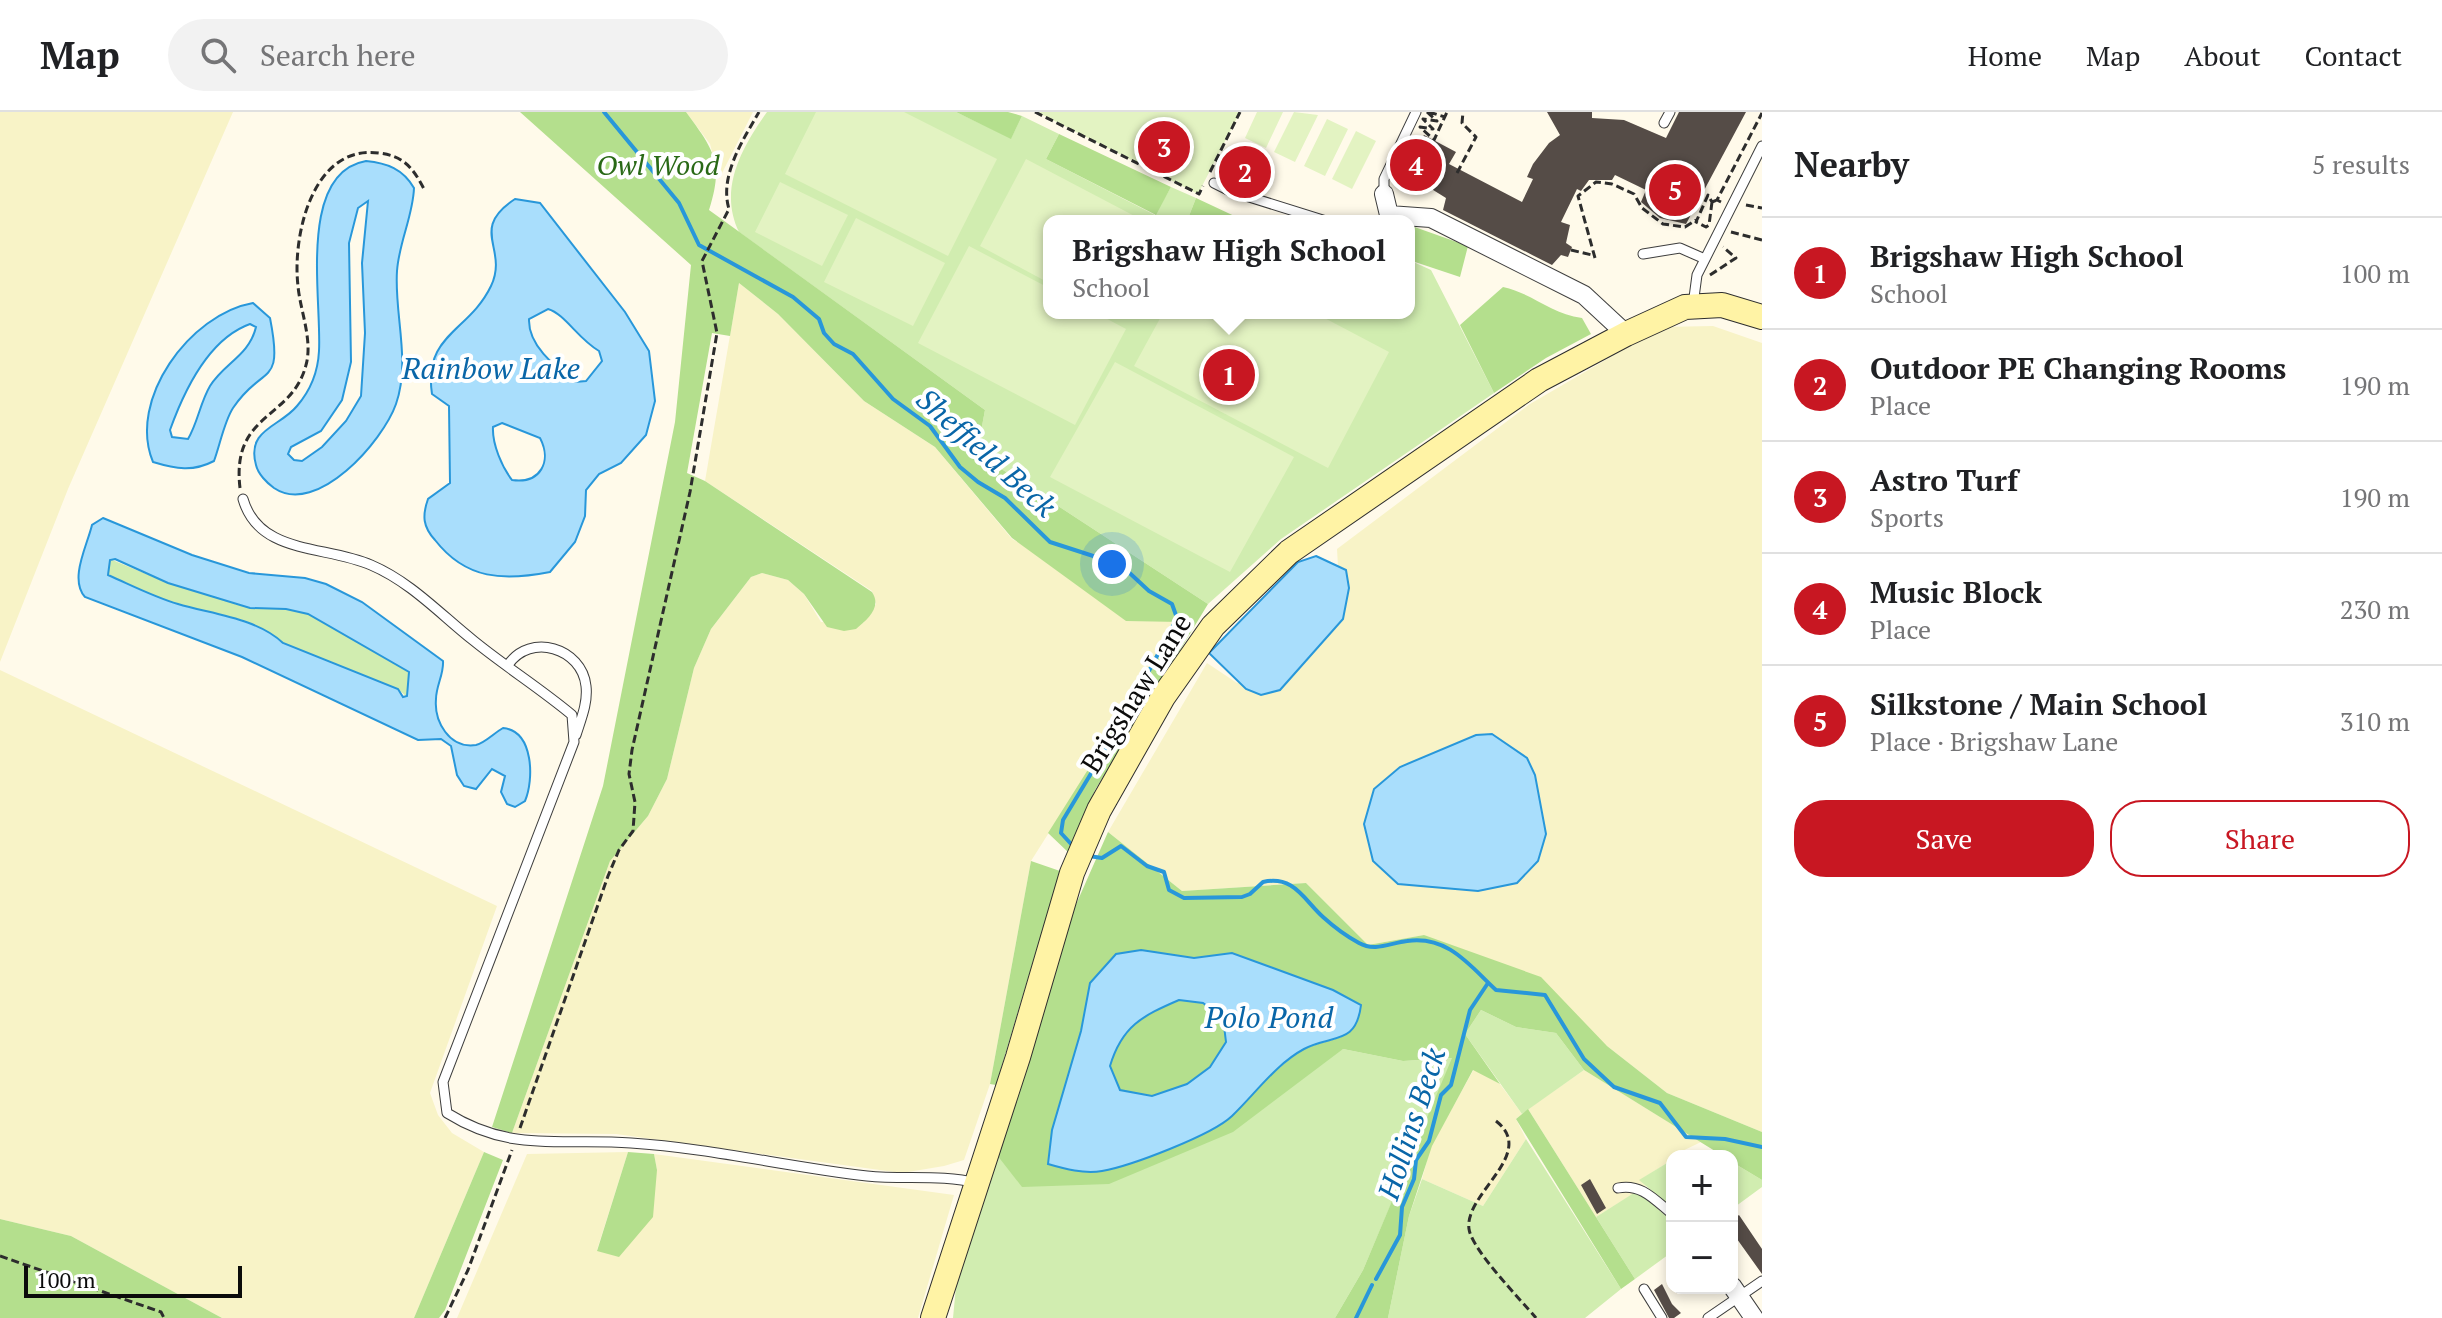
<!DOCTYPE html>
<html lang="en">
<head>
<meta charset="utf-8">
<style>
	:root { --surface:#fff; --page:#f2f2f2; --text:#202124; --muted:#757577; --line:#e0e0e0; --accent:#c81722 }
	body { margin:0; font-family:"PT Serif",serif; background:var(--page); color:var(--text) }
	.controls { position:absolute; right:24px; bottom:24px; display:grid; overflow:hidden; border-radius:16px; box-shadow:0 4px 12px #0003 }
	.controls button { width:72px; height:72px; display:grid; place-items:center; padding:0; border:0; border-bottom:2px solid var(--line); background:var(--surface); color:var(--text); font:40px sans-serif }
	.scale { position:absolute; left:24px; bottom:20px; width:218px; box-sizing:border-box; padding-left:8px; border:4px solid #0b0b0b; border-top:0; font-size:22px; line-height:28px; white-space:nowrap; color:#0b0b0b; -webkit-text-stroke:6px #fff; paint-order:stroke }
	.you { position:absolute; left:1112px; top:452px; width:28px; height:28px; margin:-20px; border:6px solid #fff; border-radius:50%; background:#1a73e8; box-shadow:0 0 0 12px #1a73e833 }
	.badge { display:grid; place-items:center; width:52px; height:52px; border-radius:50%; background:var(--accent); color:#fff; font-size:26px; font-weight:700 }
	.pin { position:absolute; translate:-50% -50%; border:4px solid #fff; box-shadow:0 2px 8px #0006 }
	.popup { position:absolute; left:1043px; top:103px; width:372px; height:104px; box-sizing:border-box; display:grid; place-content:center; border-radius:16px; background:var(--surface); filter:drop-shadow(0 2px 6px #0005); font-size:26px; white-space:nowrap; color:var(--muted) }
	.popup b { font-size:30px; color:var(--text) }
	.popup::after { content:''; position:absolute; left:50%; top:100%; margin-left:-16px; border:16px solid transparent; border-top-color:var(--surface) }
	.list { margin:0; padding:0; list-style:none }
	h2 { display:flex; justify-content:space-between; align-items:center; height:104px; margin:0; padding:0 32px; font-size:34px }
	h2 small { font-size:26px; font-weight:400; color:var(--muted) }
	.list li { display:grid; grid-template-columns:52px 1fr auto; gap:24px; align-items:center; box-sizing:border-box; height:112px; padding:0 32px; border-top:2px solid var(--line) }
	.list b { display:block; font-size:30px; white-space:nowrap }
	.list p { margin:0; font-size:26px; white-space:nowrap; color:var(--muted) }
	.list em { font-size:26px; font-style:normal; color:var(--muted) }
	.actions { display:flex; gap:16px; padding:24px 32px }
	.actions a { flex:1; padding:18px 0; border:2px solid var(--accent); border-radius:32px; text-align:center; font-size:28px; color:var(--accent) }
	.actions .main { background:var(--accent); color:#fff }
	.icon { flex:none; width:44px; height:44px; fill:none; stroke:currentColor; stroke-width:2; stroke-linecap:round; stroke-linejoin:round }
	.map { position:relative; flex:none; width:1762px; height:1206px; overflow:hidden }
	header { display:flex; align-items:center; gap:48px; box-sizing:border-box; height:112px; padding:0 40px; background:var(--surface); border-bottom:2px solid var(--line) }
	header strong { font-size:38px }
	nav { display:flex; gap:44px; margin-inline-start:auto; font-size:28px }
	.search { width:560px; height:72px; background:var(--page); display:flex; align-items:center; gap:20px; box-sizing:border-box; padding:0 28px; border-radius:44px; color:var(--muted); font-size:30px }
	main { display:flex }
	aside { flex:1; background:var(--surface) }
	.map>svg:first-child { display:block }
</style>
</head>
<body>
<header>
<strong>Map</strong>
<div class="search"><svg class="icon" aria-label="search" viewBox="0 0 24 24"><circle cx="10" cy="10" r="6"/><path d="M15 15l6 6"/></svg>Search here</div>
<nav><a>Home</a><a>Map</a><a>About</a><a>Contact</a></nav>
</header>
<main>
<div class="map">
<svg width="1762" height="1206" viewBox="0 0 1762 1206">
	<rect width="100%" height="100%" fill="#fffaea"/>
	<path fill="#f8f3c7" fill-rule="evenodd" d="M0 0H233L68 377 0 550Z
		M686 0H753L719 67 710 32Z
		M739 171 778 202 864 289 935 335 1012 427 1182 510 1031 749 990 972 964 1048 944 1054 902 1061 616 1022 512 1021 610 749 648 704 667 667 694 556 711 517 751 465 762 461 788 468 804 482 821 510 863 511 876 492 872 479 705 369Z
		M1713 214 1762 231V1020L1667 981 1607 934 1424 823 1368 833 1306 771 1182 779 1108 720 1207 551 1237 571 1309 537 1340 489 1337 437 1530 292 1662 215ZM1476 623 1527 646 1535 663 1546 722 1517 771 1478 779 1398 772 1400 655Z
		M0 558 497 794 430 981 438 1003 452 1021 484 1040 414 1206H222L71 1124 0 1107Z
		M1474 957 1500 972 1522 1002 1516 1007 1526 1027 1483 1094 1422 1067 1431 1034Z
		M1584 958 1701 1030 1672 1044V1048L1640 1068 1646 1074 1596 1105 1528 997Z
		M628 1040 597 1138 619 1144 657 1058 654 1042 954 1083 918 1206H457L527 1042Z"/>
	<path fill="#d1edb0" d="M767 0H956L1011 26 1022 4 1059 22 1046 47 1155 103 1171 75 1196 86 1187 109H1049V201H1409V148L1431 158 1494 281 1281 427 1208 492 977 341 985 298 739 120C718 77 742 35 767 0Z
		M110 447 168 471 250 496 286 497 308 502 409 560 407 585 398 577 283 531C257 506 211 502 178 492 154 485 131 473 108 463Z
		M1481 898 1516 915 1556 921 1584 958 1522 1002 1465 922Z
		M1343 937 1403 949 1453 946 1363 1158 1335 1206H953L957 1164 997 1043Z
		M1526 1027 1621 1177 1585 1206H1388L1409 1104 1422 1067 1483 1094Z
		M1672 1048V1096L1639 1068Z
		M1732 1050 1762 1068V1075L1732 1097Z
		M1637 1079 1672 1109V1140L1635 1167 1596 1105Z"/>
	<path fill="#b4df8d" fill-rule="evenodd" d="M520 0H686C714 38 724 51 709 98L985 298 977 341 1208 492 1095 678 1069 741 1048 721 1181 510 1126 509 1012 426 935 335 864 289 778 202 739 171 730 224 712 221 687 361 705 369 872 480C882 495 868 507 856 517L844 519 827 515 804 482 788 468 762 461 751 465 711 517 694 556 667 667 648 704 610 749 512 1021 492 1015 603 674 675 310 691 153Z
		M956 0H1008L1022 4 1011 27Z
		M1059 22 1171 75 1156 103 1046 47Z
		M1196 86 1245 109H1187Z
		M1409 113 1468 134 1460 165 1409 148Z
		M1503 175C1532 181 1551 202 1582 206L1591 222 1546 246 1494 281 1460 213Z
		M1108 720 1182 779 1306 771 1368 833 1424 823 1541 865 1607 934 1667 981 1762 1020V1068L1732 1050V1044H1723L1584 958 1556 921 1516 915 1481 898 1465 922 1500 972 1473 958 1432 1034 1409 1104 1388 1206H1335L1363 1158 1452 946 1403 949 1343 937 1233 1020 1109 1072 1022 1075 997 1043 1074 797ZM1141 838 1194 846 1232 841 1333 878 1360 892C1357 931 1335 924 1307 936 1296 940 1286 951 1276 959L1052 1018 1081 919 1090 871 1117 842Z
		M1031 749 1060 759 996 973 990 972Z
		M1179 888 1203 891 1223 906 1226 930 1210 955 1187 973 1152 984 1120 978 1110 954C1123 913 1141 905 1179 888Z
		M1528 997 1635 1167 1621 1177 1516 1007Z
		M484 1040 503 1048 445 1198 439 1206H414Z
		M628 1040 654 1042 657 1058 653 1105 619 1145 597 1139Z
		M0 1107 71 1124 222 1206H0Z"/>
	<path fill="#e3f3c2" d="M816 0H904L997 47 948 144 785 62Z
		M1037 0H1240L1198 82Z
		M1257 0H1283L1266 36 1245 26Z
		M1294 0 1318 3 1295 50 1274 40Z
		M1327 7 1348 17 1325 64 1304 54Z
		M1356 19 1376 29 1352 77 1332 67Z
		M1026 47 1144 109H1049V171L980 134Z
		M780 70 848 103 822 154 755 120Z
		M856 106 945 151 913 214 824 170Z
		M969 134 1049 176V201H1096L1126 217 1075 313 918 231Z
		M1163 201H1315L1389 240 1328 356 1134 254Z
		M1115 250 1294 345 1230 460 1050 365Z"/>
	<path fill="#a9defc" stroke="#2897da" stroke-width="2" fill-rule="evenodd" d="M366 49C387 51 403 57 414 76 413 104 399 130 397 159 394 202 411 249 396 292 383 329 317 405 274 376 267 371 258 362 256 353 246 317 280 315 297 294 310 279 318 259 319 239 322 188 297 61 366 49ZM368 89 362 151 365 221 361 284 346 309 322 335 302 349 294 348 288 342 291 335 321 319 342 288 351 250 349 131 358 96Z
		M515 87 540 91 625 200 649 239 655 289 646 323 621 351 599 362 586 378 585 404 575 430 550 460C504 469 466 468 435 428 423 415 422 404 428 387L450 371 449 294 432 282C423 222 469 220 491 174 509 136 468 118 515 87ZM548 197C565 202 578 227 599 239L602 249 586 269 575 270C556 255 528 234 529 207ZM502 311 540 326C552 349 541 372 512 368 502 355 492 332 493 315Z
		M253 191 270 206C284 277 263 251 233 296 224 310 220 333 214 349 193 360 176 357 153 350 127 288 190 202 253 191ZM250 212 256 215C249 244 224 251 210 274 200 291 198 310 188 327L172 325 170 318C184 279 208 227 250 212Z
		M103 406 192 443 249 461 305 466 326 472 362 490 443 549C444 562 436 574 436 587 434 609 449 637 476 633 485 631 494 621 503 616 534 619 534 668 525 689L515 695 507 692 501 680 505 664 492 657 476 677 464 674 457 663 451 634 441 627 418 628 242 545 85 485C69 467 87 434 92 413ZM115 447 168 471 250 496 286 497 308 502 409 560 407 584 403 585 398 577 283 531C257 506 211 502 178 492 154 485 131 473 108 463L110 448Z
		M1316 444 1346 458 1349 476 1343 507 1280 578 1261 583 1246 577 1209 541 1298 450Z
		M1492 622 1527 646 1535 663 1546 722 1538 749 1517 771 1478 779 1398 772 1373 749 1364 712 1374 677 1400 655 1476 623Z
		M1141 838 1194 846 1232 841 1333 878 1361 893C1356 934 1332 922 1304 937 1276 952 1255 982 1232 1004 1212 1023 1131 1054 1102 1059 1084 1062 1065 1057 1048 1052L1052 1018 1081 919 1090 871 1116 842ZM1179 888 1203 891 1223 906 1226 930 1210 955 1187 972 1152 984 1120 978 1110 954C1122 914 1142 904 1179 888Z"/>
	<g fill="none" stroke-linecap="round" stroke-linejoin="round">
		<path stroke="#2897da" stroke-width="4" d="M604 0 679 91 699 133 793 185 819 207 824 221 834 232 853 242 893 287 930 314 960 355 978 370 1005 386 1050 430 1121 453 1149 479 1172 492 1177 506 1171 518 1116 620 1063 708 1061 721 1072 733
			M1089 744 1102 746 1121 734 1147 754 1164 760 1169 778 1184 786 1242 785 1250 782 1263 770C1294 763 1304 788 1323 805 1334 815 1346 824 1359 831 1375 840 1390 831 1407 829 1448 823 1470 854 1496 878L1545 883 1584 947 1614 975 1660 991 1686 1025 1725 1027 1762 1035
			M1376 1167 1400 1123 1402 1095 1414 1067 1416 1048 1429 1029 1441 983 1451 973 1470 898 1488 871
			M1356 1206 1372 1173"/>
	</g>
	<path fill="#554c47" d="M1547 0H1592V6L1624 8 1666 26 1679 0H1746L1686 112 1660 106 1641 90 1646 78 1615 63 1612 68H1589L1581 79 1577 77 1561 110 1570 113 1566 131 1572 135 1568 145 1561 143 1552 153 1443 98 1446 86 1401 58 1424 23 1456 40 1449 52 1522 90 1533 67 1527 65 1533 52 1549 31 1560 23Z
		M1228 40 1271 62 1263 79 1219 59Z
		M1590 1067 1606 1096 1597 1102 1581 1073Z
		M1739 1103 1762 1137V1162L1732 1120V1108Z
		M1662 1172 1672 1192 1681 1201 1674 1206H1669L1654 1178Z"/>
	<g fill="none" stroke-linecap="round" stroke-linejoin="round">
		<defs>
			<path id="lane" d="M1664 11 1670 0
				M1214 71 1230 79 1326 109
				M1384 82V67L1416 0
				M1643 142 1680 136 1705 147
				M1693 193 1697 163 1762 34
				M243 387C259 443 325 433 371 453 411 470 441 503 474 529 506 555 541 577 572 603L574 630 443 970 447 1001C511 1041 560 1026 631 1031 710 1036 788 1055 867 1064 904 1068 941 1062 977 1071
				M508 553C530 520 582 536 586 574 588 591 581 607 576 623
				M1618 1076C1641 1071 1655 1088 1672 1102
				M1644 1177 1662 1206
				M1708 1206 1762 1169"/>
			<path id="street" d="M1384 82 1389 103 1431 106 1584 183 1626 222
				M1732 1174 1754 1206"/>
			<path id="secondary" d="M933 1206 1018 945 1072 761 1099 698 1163 585 1213 514 1289 440 1539 268 1626 222 1685 195 1722 193 1762 205"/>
		</defs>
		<use href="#lane" stroke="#3e3e3e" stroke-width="11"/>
		<use href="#street" stroke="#3e3e3e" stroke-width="20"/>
		<use href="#secondary" stroke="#2d2d2d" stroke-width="26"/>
		<path stroke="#2d2d2d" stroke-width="3" stroke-dasharray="8 4" stroke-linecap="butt" d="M1035 0 1199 82 1203 74
			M1427 0 1437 9 1423 7 1433 17 1420 15 1434 28 1447 0
			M1429 0 1445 5
			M1210 60 1240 0
			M1457 61 1476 25 1462 11 1463 0
			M1712 90 1709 113 1706 115 1696 110 1708 83 1712 90 1717 88
			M1721 90 1717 88 1762 1
			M1746 93 1762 96
			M1731 120 1762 128
			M1571 138 1592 143
			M1595 146 1578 84 1596 70 1612 72 1634 82 1642 96 1663 112 1685 115 1696 108
			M1710 163 1736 146 1723 135
			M240 376C231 300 292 308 306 253 313 228 300 198 298 174 292 123 313 32 379 41 404 44 413 56 424 77
			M1496 1009C1538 1042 1464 1081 1469 1117 1472 1138 1521 1188 1536 1206
			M520 1016 608 764 619 738 633 719 635 690 629 662 632 638 690 380 717 221 702 149 729 97C719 64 743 28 759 0
			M0 1144 161 1200 164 1206
			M445 1206 468 1158 512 1038"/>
		<use href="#lane" stroke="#fff" stroke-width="9"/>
		<use href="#street" stroke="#fff" stroke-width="18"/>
		<use href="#secondary" stroke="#fff3a5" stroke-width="24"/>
	</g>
	<g text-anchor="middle" stroke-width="8" stroke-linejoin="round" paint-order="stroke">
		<g font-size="28" font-style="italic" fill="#296916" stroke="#fff">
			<text x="658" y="63">Owl Wood</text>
		</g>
		<g font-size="28" fill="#0b0b0b" stroke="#fff">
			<text transform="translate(1136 581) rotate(-58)" y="10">Brigshaw Lane</text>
		</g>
		<g font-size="30" font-style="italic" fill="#0966a8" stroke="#fff">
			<text x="491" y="267">Rainbow Lake</text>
			<text transform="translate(986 341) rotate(42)" y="10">Sheffield Beck</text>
			<text x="1269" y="916">Polo Pond</text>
			<text transform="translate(1412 1012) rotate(-72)" y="10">Hollins Beck</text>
		</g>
	</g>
</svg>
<div class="controls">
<button>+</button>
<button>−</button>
</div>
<div class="scale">100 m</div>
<div class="you"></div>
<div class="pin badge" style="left:1229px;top:263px">1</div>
<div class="popup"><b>Brigshaw High School</b>School</div>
<div class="pin badge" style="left:1245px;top:60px">2</div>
<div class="pin badge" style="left:1164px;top:35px">3</div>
<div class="pin badge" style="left:1416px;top:53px">4</div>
<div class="pin badge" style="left:1675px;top:78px">5</div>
</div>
<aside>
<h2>Nearby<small>5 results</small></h2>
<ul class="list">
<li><span class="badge">1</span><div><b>Brigshaw High School</b><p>School</p></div><em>100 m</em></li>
<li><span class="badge">2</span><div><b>Outdoor PE Changing Rooms</b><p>Place</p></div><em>190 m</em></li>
<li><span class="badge">3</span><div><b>Astro Turf</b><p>Sports</p></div><em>190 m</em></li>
<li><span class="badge">4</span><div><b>Music Block</b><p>Place</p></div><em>230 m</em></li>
<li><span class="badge">5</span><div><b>Silkstone / Main School</b><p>Place · Brigshaw Lane</p></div><em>310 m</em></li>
</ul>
<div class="actions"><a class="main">Save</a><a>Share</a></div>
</aside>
</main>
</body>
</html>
